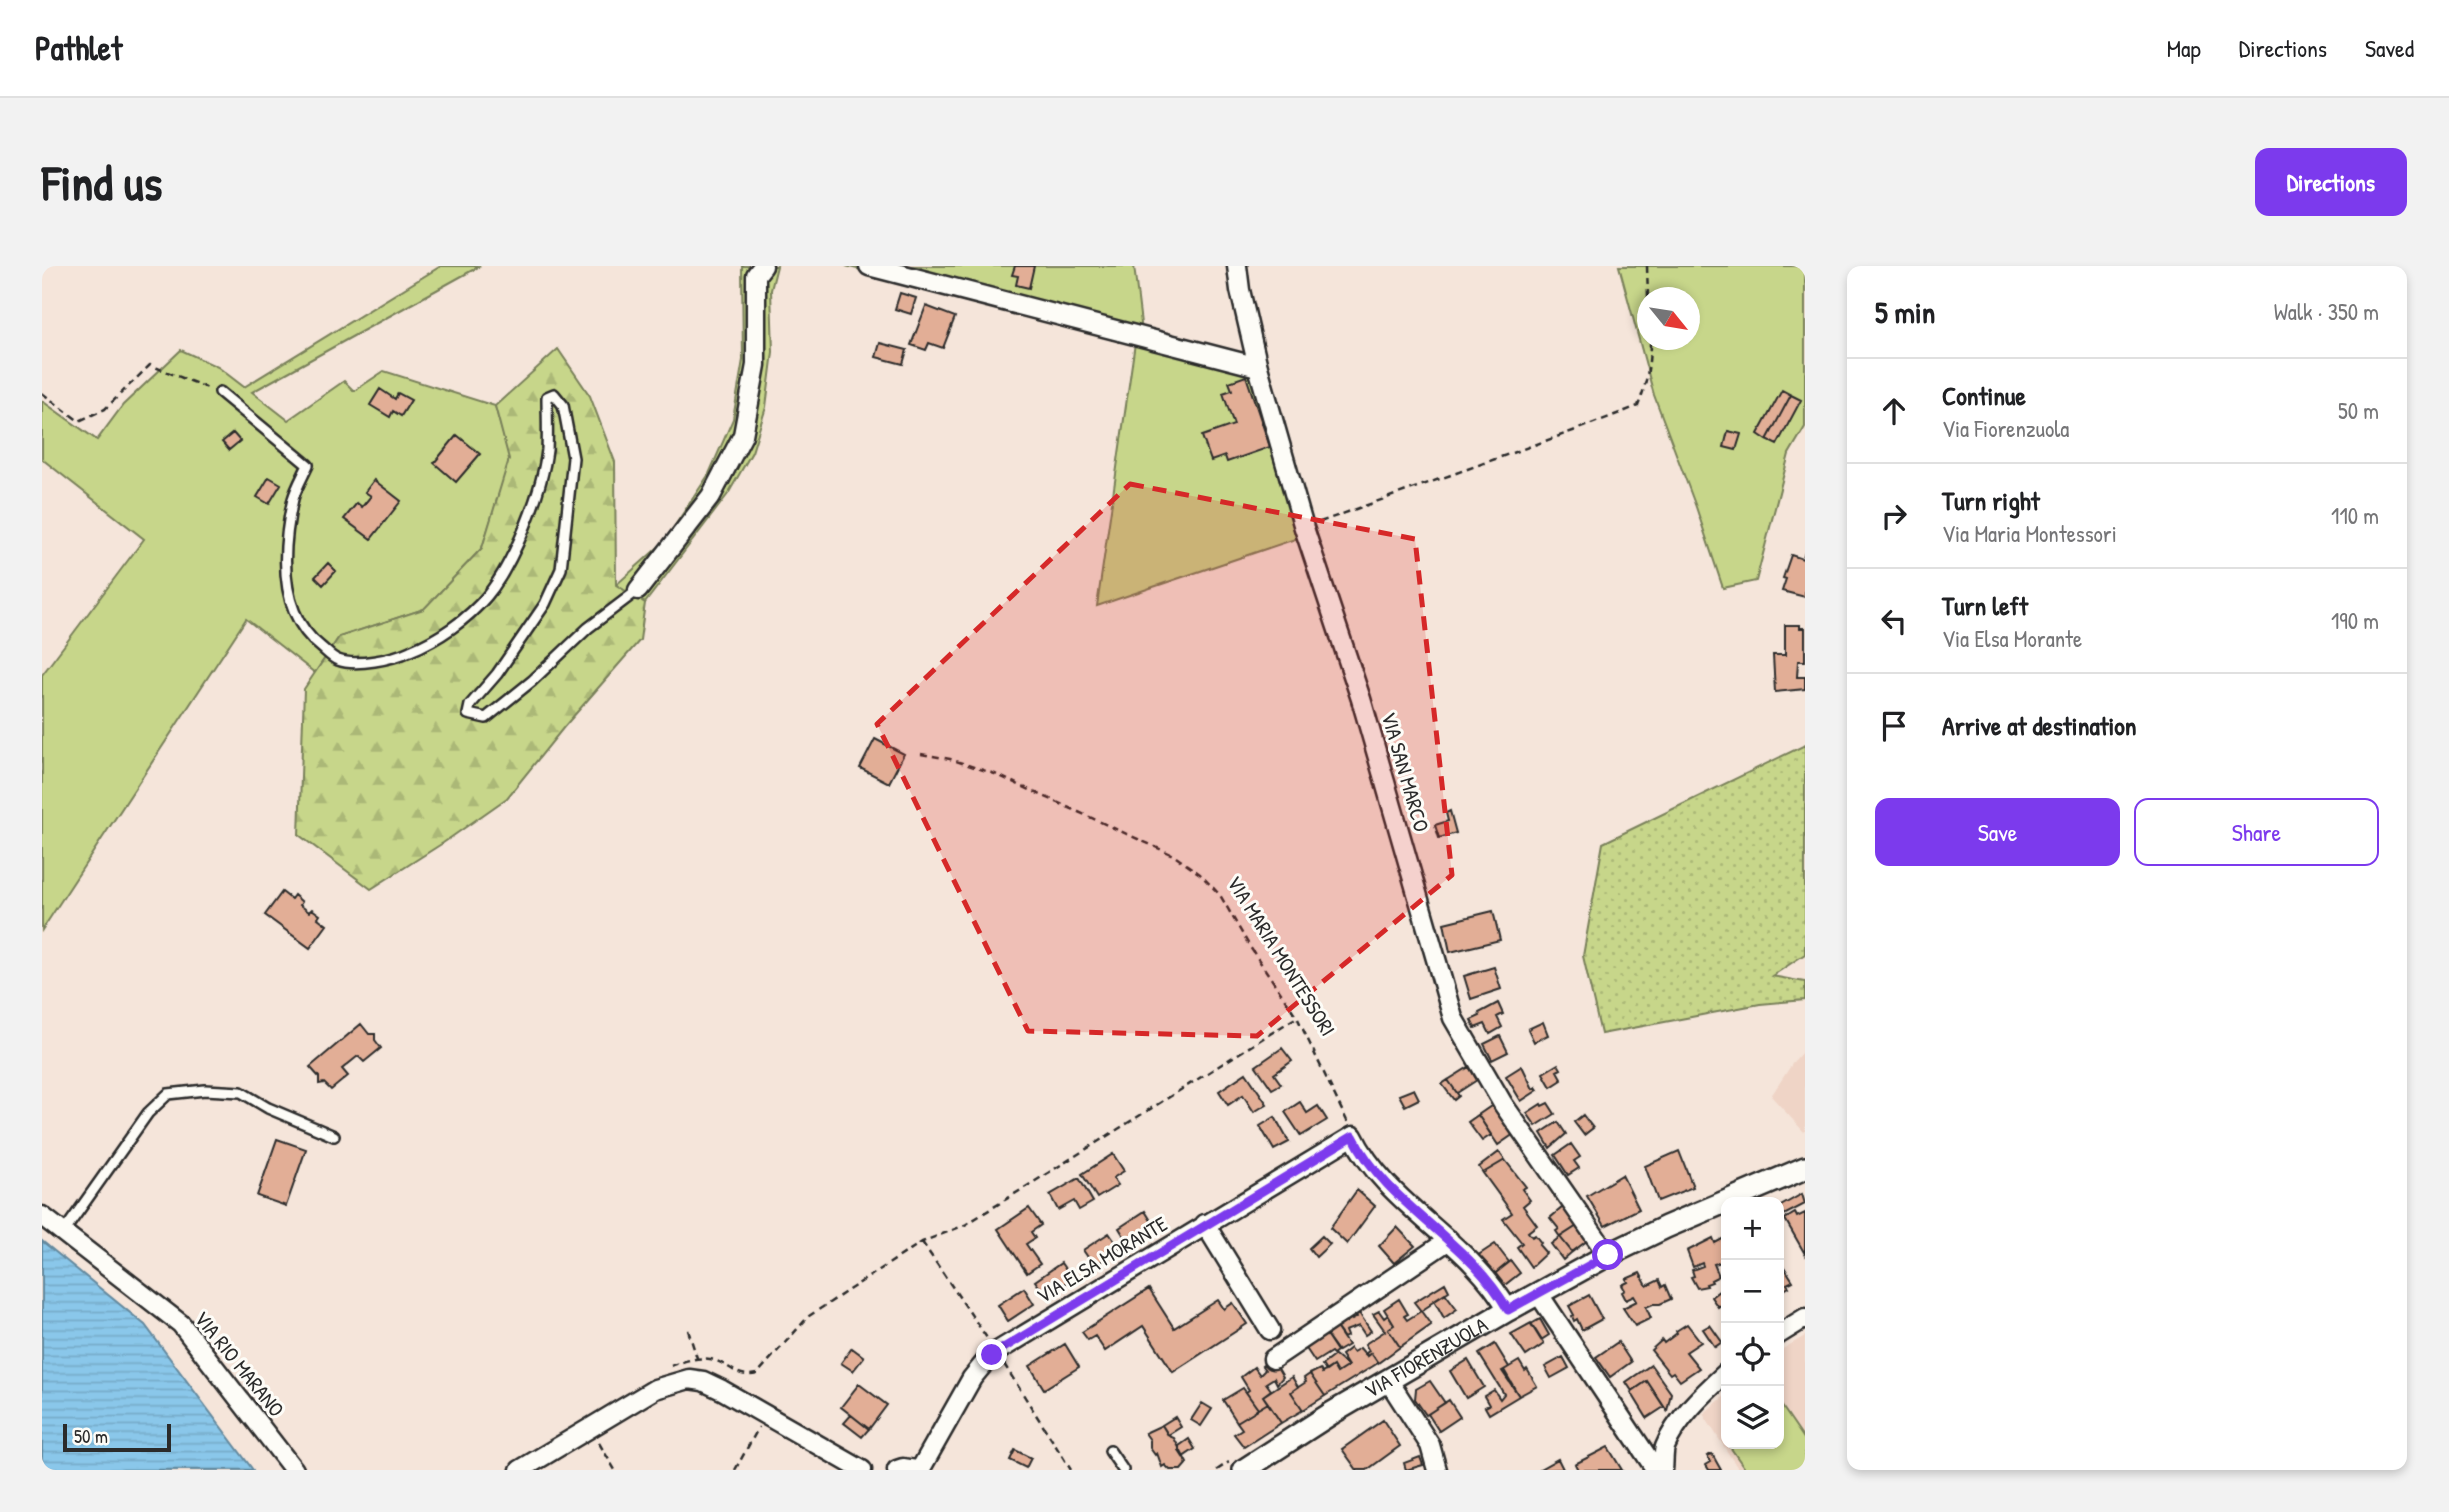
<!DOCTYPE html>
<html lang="en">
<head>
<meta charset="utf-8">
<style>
	:root { --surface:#fff; --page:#f2f2f2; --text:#202124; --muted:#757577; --line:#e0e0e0; --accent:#7c3aed }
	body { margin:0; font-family:"Patrick Hand",sans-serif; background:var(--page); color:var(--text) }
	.controls { position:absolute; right:21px; bottom:21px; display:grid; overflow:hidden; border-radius:14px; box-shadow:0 4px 10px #0003 }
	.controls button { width:63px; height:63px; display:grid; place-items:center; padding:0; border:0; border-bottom:2px solid var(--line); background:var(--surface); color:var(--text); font:35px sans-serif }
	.compass { position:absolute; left:1595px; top:21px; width:63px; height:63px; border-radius:50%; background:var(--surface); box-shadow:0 4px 10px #0003; rotate:120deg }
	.scale { position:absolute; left:21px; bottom:18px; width:108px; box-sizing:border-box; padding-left:7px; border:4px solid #2b2b2b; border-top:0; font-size:19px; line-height:24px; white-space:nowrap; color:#2b2b2b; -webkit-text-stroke:5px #fdfcf7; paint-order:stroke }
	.stop { position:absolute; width:21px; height:21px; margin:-16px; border:5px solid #7c3aed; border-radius:50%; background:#fff }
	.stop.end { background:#7c3aed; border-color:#fff; box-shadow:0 2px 7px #0008 }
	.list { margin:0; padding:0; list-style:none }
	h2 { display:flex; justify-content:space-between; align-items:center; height:91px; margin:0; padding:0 28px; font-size:30px }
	h2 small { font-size:23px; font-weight:400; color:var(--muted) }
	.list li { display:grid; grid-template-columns:46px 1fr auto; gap:21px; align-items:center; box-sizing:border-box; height:105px; padding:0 28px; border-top:2px solid var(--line) }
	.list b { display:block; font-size:26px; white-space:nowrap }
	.list p { margin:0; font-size:23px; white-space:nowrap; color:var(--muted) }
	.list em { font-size:23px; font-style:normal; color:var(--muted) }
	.actions { display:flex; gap:14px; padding:21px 28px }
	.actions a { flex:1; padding:16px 0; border:2px solid var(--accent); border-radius:14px; text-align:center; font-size:24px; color:var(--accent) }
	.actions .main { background:var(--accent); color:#fff }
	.icon { flex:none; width:38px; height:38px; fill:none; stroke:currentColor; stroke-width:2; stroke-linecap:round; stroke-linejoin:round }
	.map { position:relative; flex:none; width:1763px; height:1204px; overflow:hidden; border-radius:14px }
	header { display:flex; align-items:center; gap:42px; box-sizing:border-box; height:98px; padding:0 35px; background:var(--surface); border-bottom:2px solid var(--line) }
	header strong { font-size:33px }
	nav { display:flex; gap:38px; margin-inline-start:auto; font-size:24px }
	.intro { display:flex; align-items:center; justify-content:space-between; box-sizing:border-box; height:168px; padding:0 42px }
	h1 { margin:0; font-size:49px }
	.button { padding:18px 32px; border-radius:14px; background:var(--accent); color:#fff; font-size:24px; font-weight:700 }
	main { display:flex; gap:42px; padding:0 42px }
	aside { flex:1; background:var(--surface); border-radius:14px; box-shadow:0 4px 10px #0003 }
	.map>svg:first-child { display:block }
</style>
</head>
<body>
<header>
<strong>Pathlet</strong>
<nav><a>Map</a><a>Directions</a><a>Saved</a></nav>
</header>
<div class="intro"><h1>Find us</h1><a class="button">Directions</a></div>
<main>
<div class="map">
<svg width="1763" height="1204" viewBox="0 0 1763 1204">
	<defs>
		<pattern id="forest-firs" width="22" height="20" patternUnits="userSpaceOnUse" patternTransform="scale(1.75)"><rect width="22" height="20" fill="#c7d68a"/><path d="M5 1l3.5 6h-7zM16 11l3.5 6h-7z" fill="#abb877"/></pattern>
		<pattern id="garden-dots" width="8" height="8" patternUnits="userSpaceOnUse" patternTransform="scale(1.75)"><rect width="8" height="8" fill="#c7d68a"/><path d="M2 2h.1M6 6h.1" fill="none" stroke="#abb877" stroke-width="1.8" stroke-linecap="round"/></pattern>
		<pattern id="water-rules" width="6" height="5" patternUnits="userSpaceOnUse" patternTransform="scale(1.75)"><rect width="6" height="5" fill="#8ac7ea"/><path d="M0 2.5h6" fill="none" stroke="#77abc9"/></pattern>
	</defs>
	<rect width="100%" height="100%" fill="#f5e5da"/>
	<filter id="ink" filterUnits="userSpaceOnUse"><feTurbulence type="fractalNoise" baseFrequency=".0143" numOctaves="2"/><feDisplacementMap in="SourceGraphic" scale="14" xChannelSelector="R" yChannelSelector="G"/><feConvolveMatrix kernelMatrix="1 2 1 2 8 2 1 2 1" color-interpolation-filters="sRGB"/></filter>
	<g filter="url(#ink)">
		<path fill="#efd4c6" d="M1763 783V865L1762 866 1729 830 1752 795Z
			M1763 1070V1204H1697L1661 1148 1684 1129V1178H1737V1085Z"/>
		<path fill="#c7d68a" stroke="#79805a" stroke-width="2" fill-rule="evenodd" d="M399 0H438L210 126 246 154 302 115 312 125 342 105 453 140 468 193 440 282 382 343 297 371 273 407 204 353 0 664V409L102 273 0 193V135L55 174 81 139 139 84 176 101 202 121Z
			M700 0H735L729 24 731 86 724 141 710 186 686 228 603 337 574 319 622 276 667 208 691 153 701 94Z
			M804 0H1092L1100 66 1094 77 1210 110 1259 271 1055 340 1093 77Z
			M1577 0H1763V161L1747 188 1714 315 1681 322 1654 241 1612 129ZM1605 32H1647V74H1605Z
			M1737 1136 1763 1174V1204H1704L1686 1178H1737Z"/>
		<path fill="url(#forest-firs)" stroke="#79805a" stroke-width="2" d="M516 83 548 130 573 196 574 319 603 337 598 374 522 461 465 532 401 577 329 623 257 569 262 423 297 371 382 343 440 282 467 193 453 140Z"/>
		<path fill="url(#garden-dots)" stroke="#79805a" stroke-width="2" d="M1763 479V688L1730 710 1763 716V734L1718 738 1559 768 1541 690 1561 577Z"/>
		<path fill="url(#water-rules)" stroke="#64899e" stroke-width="2" d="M0 975 103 1059 211 1204H0Z"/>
		<path fill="#e2ae96" stroke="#2b2b2b" stroke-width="2" d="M973 0H992L987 22 974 19 976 10 970 9Z
			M858 27 874 32 869 48 853 43Z
			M884 40 913 51 901 82 887 77 884 84 869 79Z
			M838 77 865 84 861 98 834 91Z
			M1204 110 1228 181 1185 196 1183 190 1169 195 1160 170 1192 159 1181 127 1190 124 1187 116Z
			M338 123 353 133 356 127 369 134 359 150 351 145 348 151 328 139Z
			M1740 124 1749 129 1725 174 1716 168Z
			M1749 129 1759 134 1735 179 1725 174Z
			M1686 165 1699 168 1694 184 1682 181Z
			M191 167 198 175 187 184 180 176Z
			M415 169 438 188 414 216 392 197Z
			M227 211 239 218 227 238 215 231Z
			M332 214 359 235 329 273 302 253 315 237 320 241 329 230 323 226Z
			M1763 286V331L1740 325 1744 313 1741 312 1749 289 1761 293Z
			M286 297 294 305 281 319 273 311Z
			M1743 359H1758V362H1763V395H1756L1755 411H1763V423L1733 426 1731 389H1743Z
			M833 473 862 488 847 517 818 502Z
			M1408 545 1414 567 1397 572 1393 559 1406 555 1404 547Z
			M240 626 249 633 252 629 260 636 258 639 267 646 270 643 278 649 276 652 285 659 268 682 223 649Z
			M1451 645 1458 674 1408 686 1402 657Z
			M1452 701 1459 723 1429 733 1422 710Z
			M1456 737 1461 748 1455 751 1460 761 1448 768 1443 758 1433 762 1429 754 1438 750 1437 747Z
			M1501 756 1506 769 1492 776 1486 763Z
			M319 758 327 768H333V774L339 782 322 796 316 790 300 803 306 810 289 824 282 817 277 818V811L268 801Z
			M1458 770 1466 786 1450 794 1442 778Z
			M1240 782 1250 795 1232 808 1239 818 1230 823 1214 800Z
			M1516 798 1519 803 1515 805 1520 814 1509 821 1501 807Z
			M1480 800 1491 823 1494 821 1496 824 1479 835 1464 810Z
			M1427 801 1435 814 1415 827 1406 814Z
			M1204 807 1225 838 1212 846 1201 829 1186 839 1177 825Z
			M1406 814 1417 830 1412 834 1400 818Z
			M1372 823 1377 833 1363 840 1357 829Z
			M1258 836 1265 847 1276 840 1285 854 1259 870 1243 846Z
			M1506 837 1513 848 1494 860 1485 847 1499 838 1500 840Z
			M1452 838 1472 868 1456 879 1436 849Z
			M1436 849 1449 869 1440 875 1426 856Z
			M1541 849 1551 862 1542 869 1532 856Z
			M1233 851 1247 876 1232 884 1218 860Z
			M1516 856 1524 868 1508 882 1499 867Z
			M235 873 264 883 244 940 215 930Z
			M1529 878 1538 891 1532 895 1537 902 1526 909 1513 889Z
			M1637 885 1651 921 1616 935 1603 900Z
			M1457 886 1463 894 1441 907 1437 901Z
			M1071 888 1082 905 1071 912 1076 919 1055 932 1040 908Z
			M1463 894 1484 921 1480 923 1488 934 1481 940 1495 959 1486 966 1490 971 1493 969 1499 977 1497 979 1504 987 1489 1001 1475 981 1480 977 1461 953 1470 947 1441 907Z
			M1580 909 1597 943 1563 960 1545 930Z
			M1037 912 1051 936 1037 944 1032 935 1016 944 1008 929Z
			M1315 924 1333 940 1305 978 1288 962Z
			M1760 928 1763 938 1742 949 1737 941Z
			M1521 941 1535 960 1518 971 1514 965 1517 963 1508 952Z
			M987 942 999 959 989 966 993 972 984 978 998 998 985 1007 956 963Z
			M1103 945 1113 961 1087 978 1077 962Z
			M1753 947 1755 951 1763 947V988L1743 953Z
			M1535 960 1546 974 1530 986 1518 971Z
			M1355 961 1373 980 1352 997 1337 980Z
			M1067 967 1078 983 1052 1000 1041 984Z
			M1280 970 1288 978 1274 991 1267 982Z
			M1518 971 1530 986 1521 994 1509 978Z
			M1684 971V995L1672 998 1677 1010 1669 1014 1670 1016 1664 1018 1665 1020 1655 1022 1649 1011 1652 1010 1650 1004 1661 1000 1660 997 1651 1001 1645 985 1671 972 1673 977Z
			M1453 978 1467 996 1450 1010 1435 990Z
			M1469 995 1478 1007 1459 1022 1450 1010Z
			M1019 997 1030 1013 1004 1030 993 1015Z
			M1742 1001 1751 1015 1745 1018 1747 1021 1737 1027V1004Z
			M1598 1007 1605 1020 1617 1014 1620 1021 1623 1019 1629 1033 1618 1038H1611L1604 1041 1609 1052 1593 1060 1581 1042 1595 1035 1592 1030 1584 1034 1580 1026 1583 1024 1580 1019 1586 1016 1584 1013Z
			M1403 1017 1407 1025 1388 1037V1039L1379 1045 1372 1036Z
			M982 1022 992 1038 966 1055 956 1039Z
			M1107 1023 1132 1062 1176 1034 1182 1043 1191 1037 1205 1058 1131 1106 1101 1060 1063 1085 1053 1070 1046 1074 1040 1066Z
			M1677 1025 1684 1035 1676 1041 1669 1031Z
			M1403 1027 1415 1043 1402 1052 1392 1034Z
			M1547 1029 1560 1053 1540 1064 1535 1053 1532 1055 1530 1050 1532 1049 1527 1040Z
			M1357 1033 1366 1048 1362 1050 1365 1054 1379 1045 1389 1059 1358 1081 1346 1063 1352 1059 1342 1043Z
			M1313 1041 1329 1065 1323 1069 1317 1060 1303 1065 1305 1070 1302 1072 1291 1057 1305 1047 1310 1054 1312 1053 1315 1051 1310 1043Z
			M1337 1045 1342 1052 1346 1049 1352 1059 1346 1063 1358 1081 1336 1097 1329 1087 1325 1090 1324 1087 1327 1085 1323 1078 1343 1065 1331 1048Z
			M1498 1053 1507 1069 1499 1074 1489 1058Z
			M1291 1057 1306 1079 1296 1085 1281 1064Z
			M1489 1057 1502 1078 1484 1090 1469 1068Z
			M1645 1058 1659 1076 1644 1086 1657 1102 1638 1115 1631 1106 1628 1108 1609 1084 1620 1074 1622 1077 1635 1067 1634 1065Z
			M1668 1059 1680 1076 1673 1081 1661 1063Z
			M1281 1064 1295 1085 1291 1088 1289 1086 1273 1096 1261 1078Z
			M1576 1076 1589 1096 1568 1111 1554 1091Z
			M1023 1078 1037 1101 1002 1123 988 1100Z
			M1453 1078 1467 1101 1460 1105 1477 1130 1447 1148 1443 1141 1447 1139 1442 1130 1452 1124 1458 1133 1462 1128 1437 1088Z
			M810 1082 822 1091 811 1105 799 1097Z
			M1308 1082 1311 1086 1318 1082 1323 1088 1325 1090 1329 1087 1336 1097 1283 1130 1268 1108 1278 1103 1280 1107 1291 1100 1295 1107 1306 1100 1299 1089Z
			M1293 1089 1306 1100 1295 1107 1291 1100 1284 1105 1280 1099Z
			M1521 1091 1527 1102 1509 1112 1503 1101Z
			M1230 1092 1241 1111 1235 1118 1232 1112 1224 1117 1229 1124 1221 1130 1226 1137 1216 1143 1204 1126 1207 1124 1199 1111 1212 1101 1218 1109 1223 1104 1220 1100Z
			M1426 1094 1442 1121 1424 1132 1408 1105Z
			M1477 1095 1483 1105 1485 1103 1495 1120 1477 1130 1462 1104Z
			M1609 1099 1629 1127 1625 1145 1605 1115 1590 1125 1584 1116Z
			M1268 1108 1283 1130 1261 1144 1249 1126 1264 1116 1262 1112Z
			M1250 1111 1256 1121 1249 1126 1261 1144 1239 1157 1221 1130Z
			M1388 1115 1403 1137 1384 1149 1373 1133 1374 1123Z
			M1605 1115 1622 1141 1605 1152 1589 1126Z
			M817 1118 845 1139 827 1163 799 1141Z
			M1201 1122 1216 1143 1195 1156 1181 1134Z
			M1407 1134 1418 1151 1397 1165 1386 1148Z
			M1160 1137 1170 1143 1159 1160 1149 1154Z
			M1226 1137 1239 1157 1202 1181 1192 1168 1200 1163 1195 1156Z
			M809 1149 827 1163 820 1171 802 1157Z
			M1133 1151 1139 1161 1126 1169 1120 1159Z
			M1341 1154 1358 1180 1325 1204H1315L1300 1183Z
			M1120 1159 1127 1170 1132 1172 1145 1197 1139 1204H1128L1123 1199 1120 1201 1115 1187 1113 1189 1108 1182V1174L1103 1167Z
			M1147 1173 1153 1183 1141 1191 1137 1185V1180Z
			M1566 1181 1580 1204H1536L1533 1198Z
			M973 1184 989 1192 984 1202 968 1194Z
			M1670 1188 1679 1204H1667L1664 1199 1669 1196 1665 1190Z
			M1378 1191 1381 1199 1364 1204 1362 1197Z
			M1516 1193 1521 1203 1499 1204 1498 1203Z"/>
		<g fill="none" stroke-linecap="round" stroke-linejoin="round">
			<defs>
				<path id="service" d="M178 126 266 199C261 210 254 222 251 233 240 283 235 347 279 381 284 385 290 392 296 394 314 401 351 393 368 385 396 374 426 353 445 330 472 297 500 226 505 184 506 166 505 148 505 131L512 128 521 139 531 192 519 303 503 338 455 408 428 439 426 448 444 452 490 415 546 362 596 324
					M21 967 106 847 126 828 163 824 199 826 226 842 292 870
					M1068 1185 1081 1204"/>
				<path id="minor" d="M827 0 1216 101
					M1195 0 1198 24 1216 101 1262 262 1319 433 1411 752 1461 838 1566 989
					M596 324 669 230 701 169 714 99V9L721 0
					M0 950 139 1058 252 1204
					M1163 958 1228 1064
					M1496 1027 1614 1204
					M1737 1068 1763 1052
					M1231 1093 1407 974
					M1346 1114 1388 1179 1395 1204
					M478 1204 613 1123 647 1113 661 1115 680 1124 820 1204
					M855 1204 861 1202 874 1204
					M878 1204 930 1112 949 1089 1311 870C1344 939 1427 974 1466 1044
					M1621 1204C1622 1197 1621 1188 1623 1181 1634 1153 1662 1127 1684 1107"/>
				<g id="tertiary">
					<path id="s1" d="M1202 1204 1290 1147 1466 1044 1566 989 1624 961 1763 902"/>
				</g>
			</defs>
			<use href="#service" stroke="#2b2b2b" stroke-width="14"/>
			<use href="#minor" stroke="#2b2b2b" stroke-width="23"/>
			<use href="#tertiary" stroke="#2b2b2b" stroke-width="26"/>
			<path stroke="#2b2b2b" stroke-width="2.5" stroke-dasharray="7 5" stroke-linecap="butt" d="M1605 0 1606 32
				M0 127 37 155 63 143 108 99 168 123
				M1278 256 1531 165 1596 140C1605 117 1608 98 1608 74
				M879 488 908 493 953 508 1131 589 1158 608 1178 629 1208 681 1255 751 1306 857
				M880 976 945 1072
				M646 1064 655 1092
				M962 1098 1029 1204
				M629 1100C642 1095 654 1091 668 1093 688 1097 693 1113 715 1108L767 1050 880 976 923 959 1255 751
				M557 1177 573 1204
				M693 1204 717 1161
				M1175 1204 1187 1196"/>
			<use href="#service" stroke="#fdfcf7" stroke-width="9"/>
			<use href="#minor" stroke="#fdfcf7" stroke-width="18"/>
			<use href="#tertiary" stroke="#fdfcf7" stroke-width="21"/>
		</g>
	</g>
	<g fill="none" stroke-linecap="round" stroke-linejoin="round" filter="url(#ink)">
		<path stroke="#7c3aed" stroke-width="9" d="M950 1089 1311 870C1345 940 1427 974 1466 1044L1566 989"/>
	</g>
	<path fill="#d62828" fill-opacity="0.2" stroke="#d62828" stroke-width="5" stroke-dasharray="14 9" stroke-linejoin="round" d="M1088 218 1373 273 1410 609 1215 770 986 765 835 458Z"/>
	<g text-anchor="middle" stroke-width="6" stroke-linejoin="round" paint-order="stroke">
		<g font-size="21" fill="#2b2b2b" stroke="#fdfcf7">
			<text transform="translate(1363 506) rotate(74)" y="7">VIA SAN MARCO</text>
			<text transform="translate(1239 690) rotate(58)" y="7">VIA MARIA MONTESSORI</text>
			<text transform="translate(1060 994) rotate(-31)" y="7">VIA ELSA MORANTE</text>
			<text dy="7" stroke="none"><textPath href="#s1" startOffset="214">VIA FIORENZUOLA</textPath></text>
			<text transform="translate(197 1098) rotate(51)" y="7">VIA RIO MARANO</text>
		</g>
	</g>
</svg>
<div class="controls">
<button>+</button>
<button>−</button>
<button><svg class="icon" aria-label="locate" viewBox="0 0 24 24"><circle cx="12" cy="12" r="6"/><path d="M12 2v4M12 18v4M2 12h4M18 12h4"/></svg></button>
<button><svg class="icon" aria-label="layers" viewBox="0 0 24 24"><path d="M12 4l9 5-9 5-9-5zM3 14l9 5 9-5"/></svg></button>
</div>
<svg class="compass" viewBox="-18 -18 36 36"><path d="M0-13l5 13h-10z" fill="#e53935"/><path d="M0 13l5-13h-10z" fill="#757577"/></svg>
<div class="scale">50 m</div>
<div class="stop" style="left:1566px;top:989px"></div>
<div class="stop end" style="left:950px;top:1089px"></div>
</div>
<aside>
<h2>5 min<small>Walk · 350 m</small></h2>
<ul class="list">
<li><svg class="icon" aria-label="ahead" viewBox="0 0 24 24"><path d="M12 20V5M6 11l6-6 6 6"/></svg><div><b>Continue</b><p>Via Fiorenzuola</p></div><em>50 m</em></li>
<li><svg class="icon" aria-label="right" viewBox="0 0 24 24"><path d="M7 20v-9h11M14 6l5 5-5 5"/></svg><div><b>Turn right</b><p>Via Maria Montessori</p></div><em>110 m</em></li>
<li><svg class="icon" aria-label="left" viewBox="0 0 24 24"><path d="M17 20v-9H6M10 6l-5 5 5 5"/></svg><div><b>Turn left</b><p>Via Elsa Morante</p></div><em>190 m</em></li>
<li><svg class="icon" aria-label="arrive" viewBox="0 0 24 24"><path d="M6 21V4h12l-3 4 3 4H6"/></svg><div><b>Arrive at destination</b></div></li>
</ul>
<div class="actions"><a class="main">Save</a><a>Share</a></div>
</aside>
</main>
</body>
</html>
